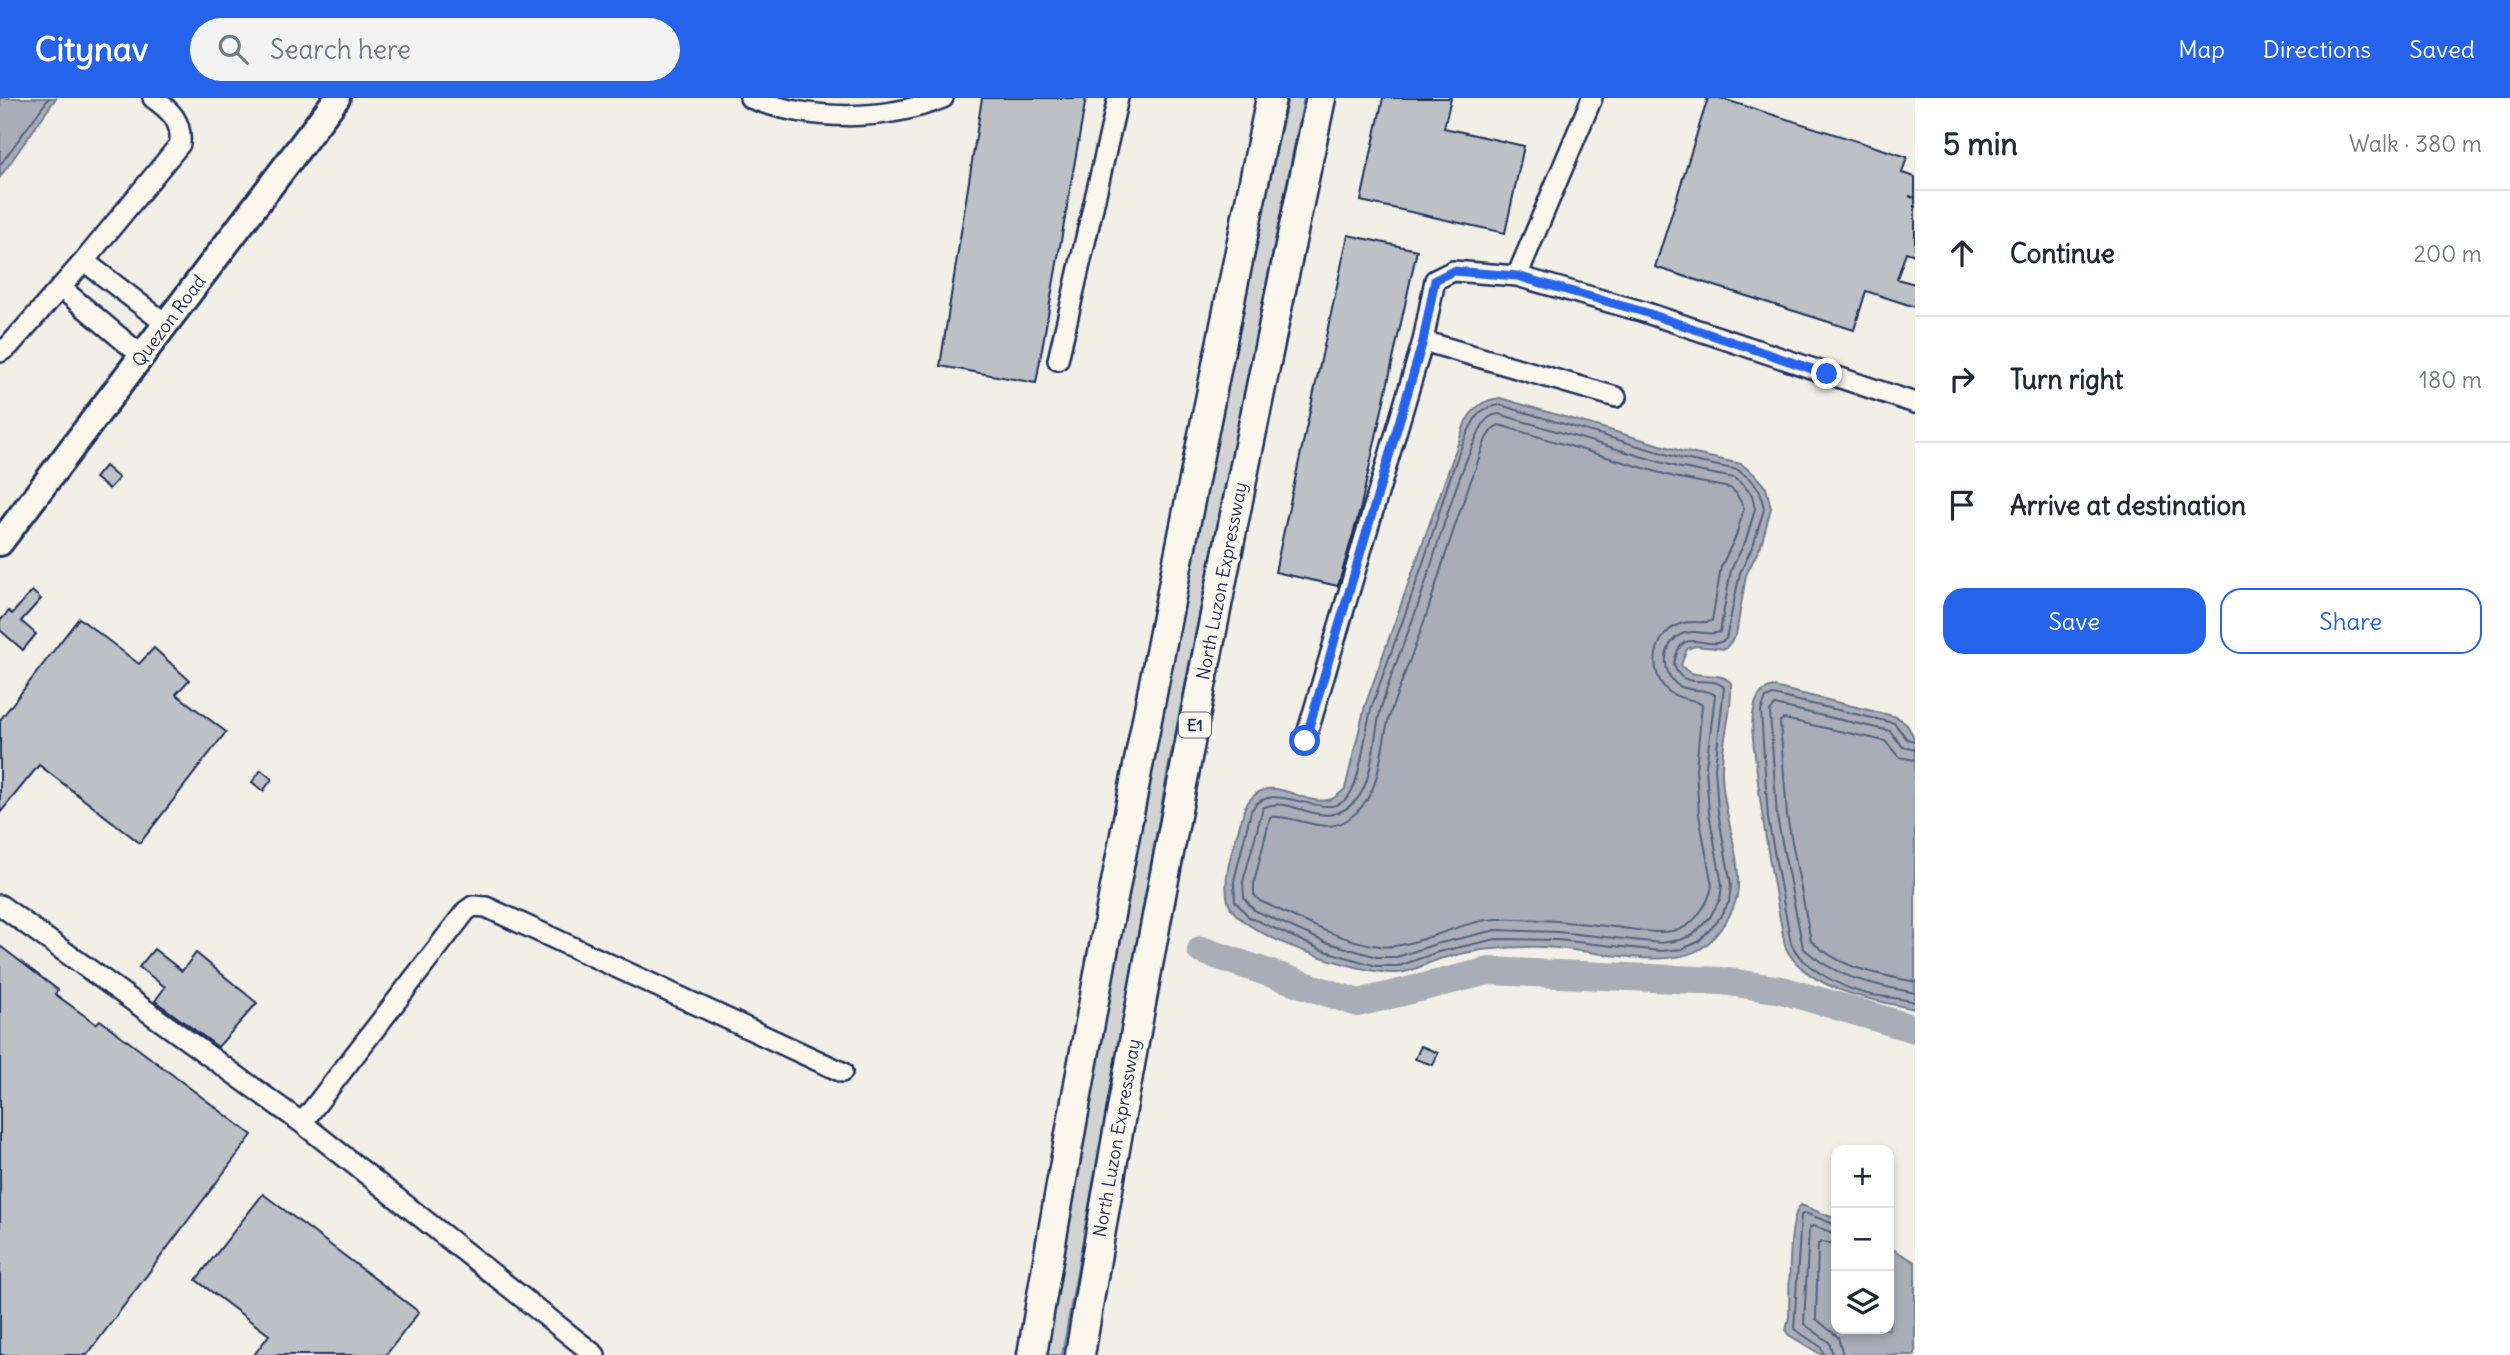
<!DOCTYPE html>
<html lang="en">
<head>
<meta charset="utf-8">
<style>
	:root { --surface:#fff; --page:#f2f2f3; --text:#1f2937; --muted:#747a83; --line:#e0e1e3; --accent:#2563eb }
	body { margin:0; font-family:Delius,sans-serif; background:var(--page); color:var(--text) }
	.controls { position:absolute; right:21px; bottom:21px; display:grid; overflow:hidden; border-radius:14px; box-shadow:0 4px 10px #0003 }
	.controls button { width:63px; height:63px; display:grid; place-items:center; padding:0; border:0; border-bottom:2px solid var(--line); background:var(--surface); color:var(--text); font:35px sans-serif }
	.stop { position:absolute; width:21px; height:21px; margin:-16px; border:5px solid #2563eb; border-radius:50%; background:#fff }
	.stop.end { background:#2563eb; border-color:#fff; box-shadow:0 2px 7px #0008 }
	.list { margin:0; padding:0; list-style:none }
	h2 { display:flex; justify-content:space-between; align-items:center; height:91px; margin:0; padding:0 28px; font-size:30px }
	h2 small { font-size:23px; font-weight:400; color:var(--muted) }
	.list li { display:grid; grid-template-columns:46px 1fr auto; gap:21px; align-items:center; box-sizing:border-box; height:126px; padding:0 28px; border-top:2px solid var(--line) }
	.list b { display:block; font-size:26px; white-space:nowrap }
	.list em { font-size:23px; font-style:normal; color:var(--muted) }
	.actions { display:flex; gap:14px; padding:21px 28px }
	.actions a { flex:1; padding:16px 0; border:2px solid var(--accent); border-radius:21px; text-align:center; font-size:24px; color:var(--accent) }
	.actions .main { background:var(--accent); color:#fff }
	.icon { flex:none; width:38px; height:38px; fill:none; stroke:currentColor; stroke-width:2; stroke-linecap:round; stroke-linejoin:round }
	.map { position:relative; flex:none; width:1915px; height:1257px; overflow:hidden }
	header { display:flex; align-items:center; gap:42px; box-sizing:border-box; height:98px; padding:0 35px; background:var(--accent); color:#fff }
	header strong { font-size:33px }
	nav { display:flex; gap:38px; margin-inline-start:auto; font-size:24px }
	.search { width:490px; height:63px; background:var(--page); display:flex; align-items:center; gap:18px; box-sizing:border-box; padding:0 24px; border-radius:38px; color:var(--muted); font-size:26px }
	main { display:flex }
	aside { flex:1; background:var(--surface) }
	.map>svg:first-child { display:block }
</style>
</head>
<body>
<header>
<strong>Citynav</strong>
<div class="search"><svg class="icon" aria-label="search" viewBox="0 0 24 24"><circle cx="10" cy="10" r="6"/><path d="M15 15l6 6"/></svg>Search here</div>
<nav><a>Map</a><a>Directions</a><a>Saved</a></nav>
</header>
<main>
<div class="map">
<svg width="1915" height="1257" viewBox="0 0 1915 1257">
	<rect width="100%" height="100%" fill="#f2efe6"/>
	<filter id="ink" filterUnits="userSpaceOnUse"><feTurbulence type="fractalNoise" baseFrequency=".0143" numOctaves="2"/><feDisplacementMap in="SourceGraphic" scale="14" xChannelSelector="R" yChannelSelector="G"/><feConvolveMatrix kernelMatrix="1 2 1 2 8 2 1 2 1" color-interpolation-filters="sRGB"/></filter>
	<g filter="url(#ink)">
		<path fill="#d2d3d2" stroke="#768198" stroke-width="2" d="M1288 0H1304L1169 666 1062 1257H1045C1120 837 1195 416 1288 0Z"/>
		<path fill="#a9adb7" stroke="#707b93" stroke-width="2" d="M0 0H56L0 79Z
			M1500 300 1681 353 1741 366 1754 376 1766 390 1771 410 1761 447 1746 477 1736 537 1725 551 1695 548 1687 551 1681 567C1694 585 1717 570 1731 585 1733 612 1722 641 1722 669 1721 709 1740 752 1738 790 1737 805 1731 817 1722 829 1717 836 1708 847 1700 851 1664 873 1585 850 1543 849 1507 848 1478 851 1443 860 1428 864 1413 874 1398 875 1365 877 1235 838 1228 803 1221 775 1238 737 1245 709 1270 667 1302 712 1332 701 1336 699 1341 694 1345 691L1365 608 1466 323C1475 309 1483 302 1500 300Z
			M1774 589 1897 619 1907 627 1915 641V911C1873 902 1805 892 1785 848 1774 787 1762 727 1756 665 1754 649 1750 628 1754 611 1756 599 1762 591 1774 589Z
			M1801 1107 1836 1121V1231H1889V1149L1915 1164V1257H1822L1789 1237 1786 1233 1789 1219C1790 1198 1787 1118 1801 1107Z"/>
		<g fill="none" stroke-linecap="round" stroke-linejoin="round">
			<path stroke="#546182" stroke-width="2" d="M0 67 49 0
				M1500 307 1679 360 1738 372 1750 381 1760 393 1764 411 1754 445 1740 475 1726 541C1708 556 1681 523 1674 566 1681 594 1710 576 1724 589L1715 669 1718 714 1731 787 1729 804 1717 824 1698 844 1682 851 1661 853 1557 842 1496 841 1438 854 1399 868H1376L1322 852 1249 819 1235 803 1234 783 1251 713C1273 673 1334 737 1353 690 1364 664 1364 635 1372 608 1390 556 1410 505 1427 453 1439 417 1457 347 1477 318 1483 310 1491 308 1500 307Z
				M1499 316 1677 369 1734 380 1743 387 1752 397 1755 411 1746 442 1731 472 1720 534C1708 539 1695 530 1682 536 1662 545 1660 576 1679 588 1690 594 1707 590 1715 597L1706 669 1709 715 1722 787 1720 801 1710 819 1693 837 1680 842 1661 845 1558 834 1496 832 1436 846 1397 859H1377L1325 844 1254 812 1244 800 1243 784 1263 710C1293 694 1324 739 1357 701 1373 683 1374 637 1380 614 1390 575 1409 536 1421 498 1440 443 1454 384 1480 332 1484 323 1489 317 1499 316Z
				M1499 327 1674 379 1730 390 1736 395 1744 410 1736 438 1721 469 1712 523C1702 526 1691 522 1680 526 1653 536 1647 574 1668 593 1678 602 1694 600 1702 607L1696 671 1699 717 1712 788C1709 804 1695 827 1678 832 1657 837 1635 831 1614 829 1576 825 1536 820 1497 821 1462 822 1409 853 1379 848 1337 842 1298 820 1260 803L1254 797V785L1270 719C1296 716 1322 738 1347 722 1385 697 1378 651 1391 613 1402 581 1415 550 1426 518 1442 469 1456 420 1475 372 1480 359 1485 332 1499 327Z
				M1915 643 1907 641 1894 625 1773 597 1766 600 1761 613 1768 721 1791 845C1801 869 1842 890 1867 896 1882 899 1899 900 1915 904
				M1915 652 1903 649 1890 633 1775 607 1770 614 1777 719 1803 850C1839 882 1870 885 1915 895
				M1915 662 1899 659 1885 643 1784 621 1780 623 1787 718 1811 843C1844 872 1874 875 1915 884
				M1836 1146 1822 1144 1818 1146 1816 1221 1838 1239 1843 1257
				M1824 1257 1821 1249 1794 1231 1801 1117 1805 1115 1836 1127
				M1833 1257 1829 1244 1804 1226 1809 1130 1813 1128 1836 1136"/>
			<path stroke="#a9adb7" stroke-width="28" d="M1201 852 1358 905 1489 873 1722 883 1782 892 1915 931"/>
		</g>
		<path fill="#bdc0c4" stroke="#1b2f5e" stroke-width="2" d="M982 0H1086L1036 285 940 268Z
			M1383 0H1451L1444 30 1524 48 1505 135 1361 103Z
			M1708 0H1720L1907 59 1902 75 1915 79V157L1906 154 1897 181 1915 186V209L1866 193 1854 232 1655 169Z
			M1348 137 1417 152 1360 412 1338 488 1275 474Z
			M105 368 119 380 109 391 95 380Z
			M32 493 41 501 21 523 36 536 23 552 0 532V523L9 513 12 516Z
			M79 520 139 566 154 550 189 582 176 596 226 634 140 745 39 667 0 715V622Z
			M261 672 272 681 263 693 252 684Z
			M0 848 58 892 55 896 96 926 100 922 252 1037 87 1257H0Z
			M154 851 182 873 196 855 257 905 218 949 155 903 165 889 139 869Z
			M1421 948 1438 955 1433 967 1415 961Z
			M263 1096 419 1214 386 1257H254L269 1237 196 1182Z"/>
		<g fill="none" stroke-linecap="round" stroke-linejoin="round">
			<defs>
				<path id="minor" d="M750 0C809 23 884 24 943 0
					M84 163 166 226
					M1517 178 1644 214 1915 305
					M61 190 142 258
					M1423 243 1616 299
					M0 254 9 248 84 163 180 46C182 23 171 13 153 0
					M1058 262 1118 0
					M1305 643 1423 243 1435 182 1453 173 1517 178 1592 0
					M0 807 302 1025 595 1257
					M302 1025 466 813 473 808 486 809 842 974"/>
				<path id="major" d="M0 445 337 0"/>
				<path id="highway" d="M1032 1257C1102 836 1186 418 1271 0
					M1080 1257C1149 836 1233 418 1321 0"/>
			</defs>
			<use href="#minor" stroke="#1b2f5e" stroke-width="24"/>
			<use href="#major" stroke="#1b2f5e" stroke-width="30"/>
			<use href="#highway" stroke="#1b2f5e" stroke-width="33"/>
			<path stroke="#1b2f5e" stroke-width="2.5" stroke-dasharray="5 5" stroke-linecap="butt" d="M1909 98 1915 100"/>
			<use href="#minor" stroke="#fbf7ec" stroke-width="19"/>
			<use href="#major" stroke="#fbf7ec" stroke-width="24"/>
			<use href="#highway" stroke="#fbf7ec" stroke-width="28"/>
		</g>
	</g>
	<g fill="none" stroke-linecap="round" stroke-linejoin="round" filter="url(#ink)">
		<path stroke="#2563eb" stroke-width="9" d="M1305 643 1423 243 1435 182 1453 173 1517 178 1644 214 1827 276"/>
	</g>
	<g text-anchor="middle" stroke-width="7" stroke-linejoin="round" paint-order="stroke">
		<rect fill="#fbf7ec" stroke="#5e6b89" stroke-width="2" x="1179" y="614.5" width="32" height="25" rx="5"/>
		<g font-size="16" font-weight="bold" fill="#1b2f5e">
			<text x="1195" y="633">E1</text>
		</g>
		<g font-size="18" fill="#1b2f5e" stroke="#fbf7ec">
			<text transform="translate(169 223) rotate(-53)" y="6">Quezon Road</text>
			<text transform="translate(1222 483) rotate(-79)" y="6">North Luzon Expressway</text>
			<text transform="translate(1117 1040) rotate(-80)" y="6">North Luzon Expressway</text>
		</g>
	</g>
</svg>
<div class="controls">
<button>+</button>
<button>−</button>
<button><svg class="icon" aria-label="layers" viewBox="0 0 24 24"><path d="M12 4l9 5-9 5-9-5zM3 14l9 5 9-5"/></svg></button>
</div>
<div class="stop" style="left:1305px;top:643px"></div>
<div class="stop end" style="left:1827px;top:276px"></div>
</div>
<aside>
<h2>5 min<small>Walk · 380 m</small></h2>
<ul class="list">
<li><svg class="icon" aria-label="ahead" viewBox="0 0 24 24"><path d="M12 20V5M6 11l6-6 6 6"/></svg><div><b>Continue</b></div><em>200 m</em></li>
<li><svg class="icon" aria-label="right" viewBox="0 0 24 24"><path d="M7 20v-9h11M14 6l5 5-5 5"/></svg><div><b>Turn right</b></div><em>180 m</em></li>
<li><svg class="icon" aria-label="arrive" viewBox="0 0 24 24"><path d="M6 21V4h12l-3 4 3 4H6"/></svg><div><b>Arrive at destination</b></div></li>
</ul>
<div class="actions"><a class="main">Save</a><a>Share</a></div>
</aside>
</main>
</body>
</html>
